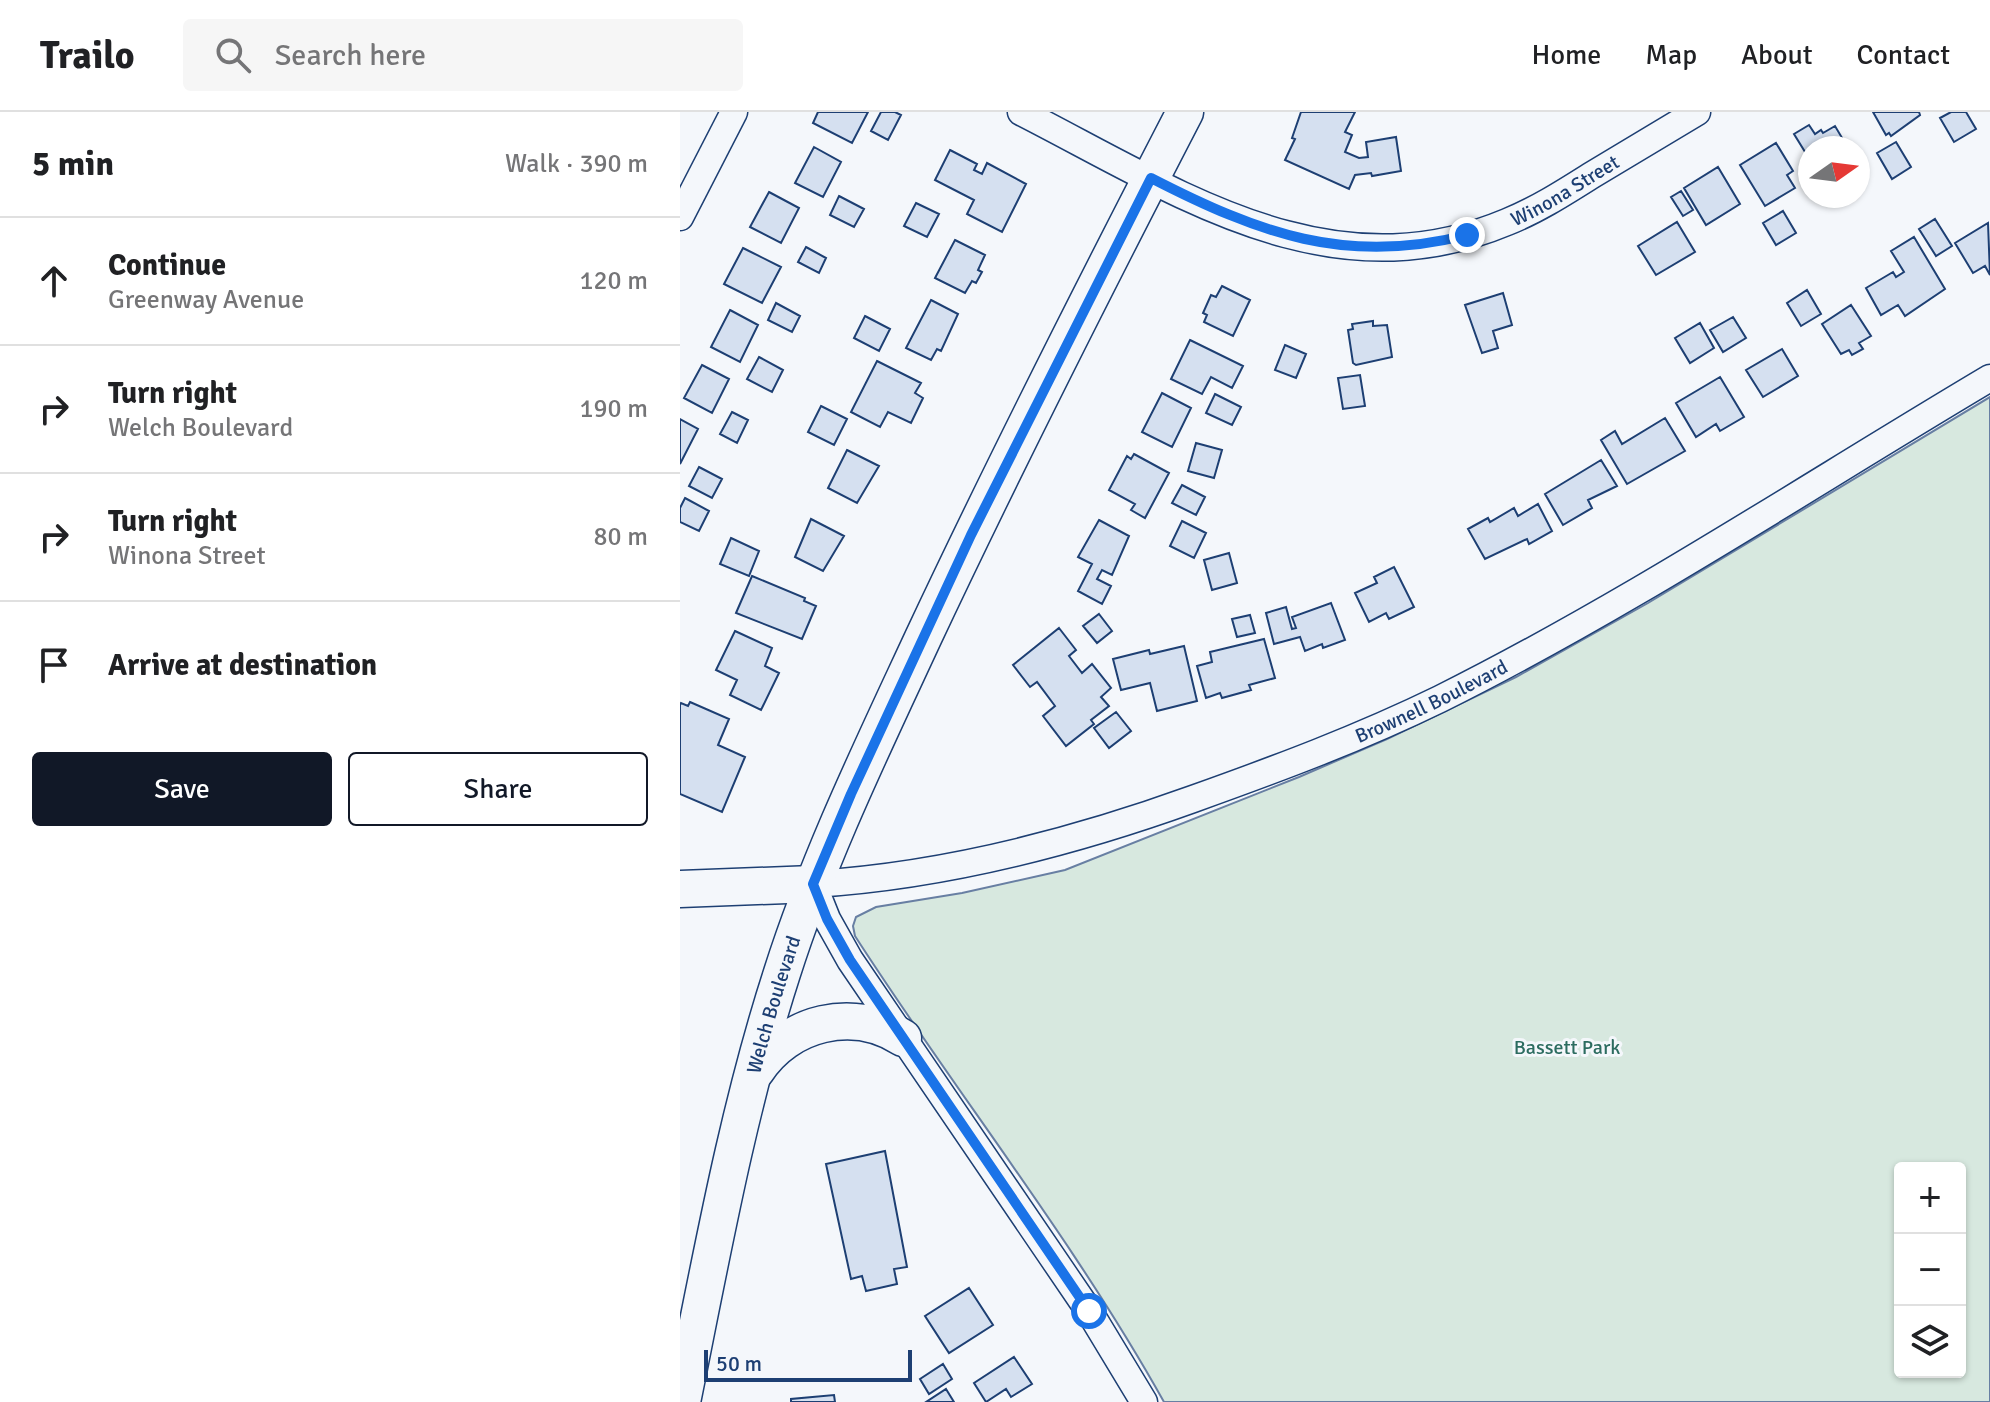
<!DOCTYPE html>
<html lang="en">
<head>
<meta charset="utf-8">
<style>
	:root { --surface:#fff; --page:#f6f6f6; --text:#202124; --muted:#757577; --line:#e0e0e0; --accent:#111827 }
	body { margin:0; font-family:Signika,sans-serif; background:var(--page); color:var(--text) }
	.controls { position:absolute; right:24px; bottom:24px; display:grid; overflow:hidden; border-radius:8px; box-shadow:0 2px 6px #0004 }
	.controls button { width:72px; height:72px; display:grid; place-items:center; padding:0; border:0; border-bottom:2px solid var(--line); background:var(--surface); color:var(--text); font:40px sans-serif }
	.compass { position:absolute; left:1118px; top:24px; width:72px; height:72px; border-radius:50%; background:var(--surface); box-shadow:0 2px 6px #0004; rotate:76deg }
	.scale { position:absolute; left:24px; bottom:20px; width:208px; box-sizing:border-box; padding-left:8px; border:4px solid #1d3f73; border-top:0; font-size:22px; line-height:28px; white-space:nowrap; color:#1d3f73; -webkit-text-stroke:6px #f4f7fb; paint-order:stroke }
	.stop { position:absolute; width:24px; height:24px; margin:-18px; border:6px solid #1a73e8; border-radius:50%; background:#fff }
	.stop.end { background:#1a73e8; border-color:#fff; box-shadow:0 2px 8px #0008 }
	.list { margin:0; padding:0; list-style:none }
	h2 { display:flex; justify-content:space-between; align-items:center; height:104px; margin:0; padding:0 32px; font-size:34px }
	h2 small { font-size:26px; font-weight:400; color:var(--muted) }
	.list li { display:grid; grid-template-columns:52px 1fr auto; gap:24px; align-items:center; box-sizing:border-box; height:128px; padding:0 32px; border-top:2px solid var(--line) }
	.list b { display:block; font-size:30px; white-space:nowrap }
	.list p { margin:0; font-size:26px; white-space:nowrap; color:var(--muted) }
	.list em { font-size:26px; font-style:normal; color:var(--muted) }
	.actions { display:flex; gap:16px; padding:24px 32px }
	.actions a { flex:1; padding:18px 0; border:2px solid var(--accent); border-radius:8px; text-align:center; font-size:28px; color:var(--accent) }
	.actions .main { background:var(--accent); color:#fff }
	.icon { flex:none; width:44px; height:44px; fill:none; stroke:currentColor; stroke-width:2; stroke-linecap:round; stroke-linejoin:round }
	.map { position:relative; flex:none; width:1310px; height:1290px; overflow:hidden }
	header { display:flex; align-items:center; gap:48px; box-sizing:border-box; height:112px; padding:0 40px; background:var(--surface); border-bottom:2px solid var(--line) }
	header strong { font-size:38px }
	nav { display:flex; gap:44px; margin-inline-start:auto; font-size:28px }
	.search { width:560px; height:72px; background:var(--page); display:flex; align-items:center; gap:20px; box-sizing:border-box; padding:0 28px; border-radius:8px; color:var(--muted); font-size:30px }
	main { display:flex }
	aside { flex:1; background:var(--surface) }
	.map>svg:first-child { display:block }
</style>
</head>
<body>
<header>
<strong>Trailo</strong>
<div class="search"><svg class="icon" aria-label="search" viewBox="0 0 24 24"><circle cx="10" cy="10" r="6"/><path d="M15 15l6 6"/></svg>Search here</div>
<nav><a>Home</a><a>Map</a><a>About</a><a>Contact</a></nav>
</header>
<main>
<aside>
<h2>5 min<small>Walk · 390 m</small></h2>
<ul class="list">
<li><svg class="icon" aria-label="ahead" viewBox="0 0 24 24"><path d="M12 20V5M6 11l6-6 6 6"/></svg><div><b>Continue</b><p>Greenway Avenue</p></div><em>120 m</em></li>
<li><svg class="icon" aria-label="right" viewBox="0 0 24 24"><path d="M7 20v-9h11M14 6l5 5-5 5"/></svg><div><b>Turn right</b><p>Welch Boulevard</p></div><em>190 m</em></li>
<li><svg class="icon" aria-label="right" viewBox="0 0 24 24"><path d="M7 20v-9h11M14 6l5 5-5 5"/></svg><div><b>Turn right</b><p>Winona Street</p></div><em>80 m</em></li>
<li><svg class="icon" aria-label="arrive" viewBox="0 0 24 24"><path d="M6 21V4h12l-3 4 3 4H6"/></svg><div><b>Arrive at destination</b></div></li>
</ul>
<div class="actions"><a class="main">Save</a><a>Share</a></div>
</aside>
<div class="map">
<svg width="1310" height="1290" viewBox="0 0 1310 1290">
	<rect width="100%" height="100%" fill="#f4f7fb"/>
	<path fill="#d7e8df" stroke="#687fa3" stroke-width="2" fill-rule="evenodd" d="M1310 285V1290H484C393 1127 276 981 175 824L173 814 176 805 196 795 282 781 385 758 619 665 707 627 836 565 968 491ZM1220 1056H1280V1260H1220Z"/>
	<path fill="#d5e0f0" stroke="#1d3f73" stroke-width="2" d="M138 0H188L172 31 133 11Z
		M201 0H215L221 3 208 28 191 19Z
		M621 0H675L665 20 672 23 665 40 679 46 688 45 686 30 716 25 721 59 692 64 691 61 675 63 669 77 605 48 615 27 612 26Z
		M1193 0H1239L1240 3 1211 24 1209 21 1206 23Z
		M1271 0H1286L1296 17 1274 30 1260 6Z
		M1129 13 1135 22 1141 18 1143 21 1155 14 1168 36H1130V48L1114 22Z
		M1216 30 1231 55 1212 67 1197 41Z
		M1096 31 1113 59 1107 63 1115 76 1085 94 1060 53Z
		M134 35 161 50 143 85 115 71Z
		M270 38 297 52 294 58 302 62 307 51 346 72 322 120 287 102 294 88 255 68Z
		M1038 55 1060 92 1026 113 1004 76Z
		M1001 79 1013 98 1003 104 991 85Z
		M89 80 119 96 101 131 70 115Z
		M159 84 184 97 174 115 150 103Z
		M236 91 259 102 247 125 224 114Z
		M1103 99 1116 121 1096 133 1083 111Z
		M1255 107 1272 134 1256 144 1239 117Z
		M997 110 1015 140 976 163 958 134Z
		M1308 111 1310 163 1305 154 1293 161 1275 131Z
		M1234 125 1265 177 1225 204 1218 193 1201 203 1186 176 1213 160 1216 165 1224 160 1211 139Z
		M275 128 305 143 298 158 302 160 296 171 292 169 285 181 255 166Z
		M126 135 146 146 139 161 118 150Z
		M63 136 101 155 82 191 44 172Z
		M542 174 570 188 553 224 524 210 527 203 523 201 531 183 536 185Z
		M1127 178 1141 202 1121 214 1107 191Z
		M823 181 832 213 813 219 818 236 802 241 785 193Z
		M251 188 278 202 261 239 257 237 251 248 226 236Z
		M96 191 120 204 112 220 88 208Z
		M1171 193 1191 224 1179 231 1183 237 1172 243 1169 238 1161 242 1142 212Z
		M50 198 78 213 60 250 31 235Z
		M185 204 210 217 199 239 174 226Z
		M1053 205 1066 226 1043 240 1030 218Z
		M693 209V214L707 213 712 245 676 253 673 251 668 218 673 217 672 212Z
		M1020 211 1034 236 1010 251 995 226Z
		M510 228 563 254 552 276 531 265 522 282 491 267Z
		M605 233 626 242 616 266 595 258Z
		M1102 237 1118 264 1083 285 1066 258Z
		M79 245 103 258 92 280 67 267Z
		M197 249 241 271 235 281 243 286 231 311 208 300 200 315 171 300Z
		M22 253 49 267 32 301 4 286Z
		M680 263 685 294 663 297 658 266Z
		M1040 265 1064 305 1040 319 1036 312 1016 325 996 291Z
		M482 281 511 296 492 335 462 320Z
		M535 282 561 295 552 313 526 301Z
		M141 294 167 307 154 333 128 320Z
		M52 300 68 308 57 331 40 322Z
		M985 306 1005 339 947 372 921 328 935 319 942 332Z
		M0 307 18 317 0 352Z
		M516 331 542 338 534 366 508 359Z
		M167 338 199 354 177 391 148 376Z
		M454 342 489 361 465 406 451 398 455 392 429 378 447 344 451 347Z
		M921 348 937 374 908 388 912 396 883 413 865 382Z
		M19 355 42 367 32 386 9 374Z
		M502 373 525 385 516 403 492 391Z
		M5 386 29 399 19 419 0 410V396Z
		M858 392 872 419 849 432 847 427 805 447 788 417 808 406 810 410 834 396 838 404Z
		M131 407 164 424 143 459 115 445Z
		M419 408 449 424 432 463 422 458 417 467 431 474 422 492 398 479 412 452 398 445Z
		M502 409 526 421 514 446 490 434Z
		M51 426 79 439 69 464 40 452Z
		M549 441 557 471 532 478 524 448Z
		M714 455 734 495 709 507 706 501 689 510 675 481 697 471 694 465Z
		M72 464 125 486 124 489 136 494 122 527 56 501Z
		M651 491 665 528 643 536 642 532 625 539 620 525 594 532 586 501 606 495 612 517 616 516 612 505Z
		M419 502 432 519 417 531 403 514Z
		M570 503 575 521 557 525 552 507Z
		M379 516 396 538 389 544 402 561 412 552 431 576 421 585 429 594 411 608 414 612 386 634 363 604 375 594 357 570 350 575 333 553Z
		M55 519 92 536 85 554 99 561 81 598 50 583 57 568 36 558Z
		M584 527 595 566 569 573 571 578 542 586 540 581 526 586 517 554 532 550 530 540Z
		M504 534 517 589 477 599 470 571 441 578 433 547 469 538 470 542Z
		M10 590 49 607 38 633 65 645 42 700 0 682V593L1 591 8 594Z
		M436 600 451 619 429 636 414 616Z
		M205 1039 227 1155 214 1157 217 1172 186 1179 182 1164 171 1167 146 1052Z
		M289 1176 313 1213 269 1241 245 1204Z
		M334 1245 352 1272 331 1285 326 1277 306 1290 294 1271Z
		M263 1252 272 1267 249 1282 240 1267Z
		M266 1277 274 1290H246Z
		M154 1283 155 1290H111V1287Z"/>
	<g fill="none" stroke-linecap="round" stroke-linejoin="round">
		<defs>
			<g id="minor">
				<path id="s1" d="M341 0C496 79 648 185 827 110 857 98 885 80 912 63 947 42 982 21 1017 0"/>
				<path d="M0 105 54 0"/>
				<path id="s2" d="M464 1290 409 1199 170 848 147 807 133 772C263 764 391 731 513 687 597 657 680 626 760 587 950 492 1128 374 1310 266"/>
			</g>
			<g id="secondary">
				<path d="M0 777 133 772"/>
				<path d="M76 959C108 910 173 894 223 926"/>
				<path id="s3" d="M2 1290C31 1147 57 1000 102 861 139 745 192 636 243 526 326 349 415 174 505 0"/>
			</g>
		</defs>
		<use href="#minor" stroke="#1d3f73" stroke-width="29"/>
		<use href="#secondary" stroke="#1d3f73" stroke-width="39"/>
		<use href="#minor" stroke="#f4f7fb" stroke-width="26"/>
		<use href="#secondary" stroke="#f4f7fb" stroke-width="36"/>
	</g>
	<g fill="none" stroke-linecap="round" stroke-linejoin="round">
		<path stroke="#1a73e8" stroke-width="10" d="M409 1199 170 848 147 807 133 772 171 682 291 423 471 66C578 121 666 154 787 123"/>
	</g>
	<g text-anchor="middle" stroke-width="6" stroke-linejoin="round" paint-order="stroke">
		<g font-size="20" fill="#1d3f73" stroke="#f4f7fb">
			<text dy="7" stroke="none"><textPath href="#s1" startOffset="584">Winona Street</textPath></text>
			<text dy="7" stroke="none"><textPath href="#s2" startOffset="1264">Brownell Boulevard</textPath></text>
			<text dy="7" stroke="none"><textPath href="#s3" startOffset="408">Welch Boulevard</textPath></text>
		</g>
		<g font-size="20" fill="#2c6c60" stroke="#f4f7fb">
			<text x="887" y="942">Bassett Park</text>
		</g>
	</g>
</svg>
<div class="controls">
<button>+</button>
<button>−</button>
<button><svg class="icon" aria-label="layers" viewBox="0 0 24 24"><path d="M12 4l9 5-9 5-9-5zM3 14l9 5 9-5"/></svg></button>
</div>
<svg class="compass" viewBox="-18 -18 36 36"><path d="M0-13l5 13h-10z" fill="#e53935"/><path d="M0 13l5-13h-10z" fill="#757577"/></svg>
<div class="scale">50 m</div>
<div class="stop" style="left:409px;top:1199px"></div>
<div class="stop end" style="left:787px;top:123px"></div>
</div>
</main>
</body>
</html>
